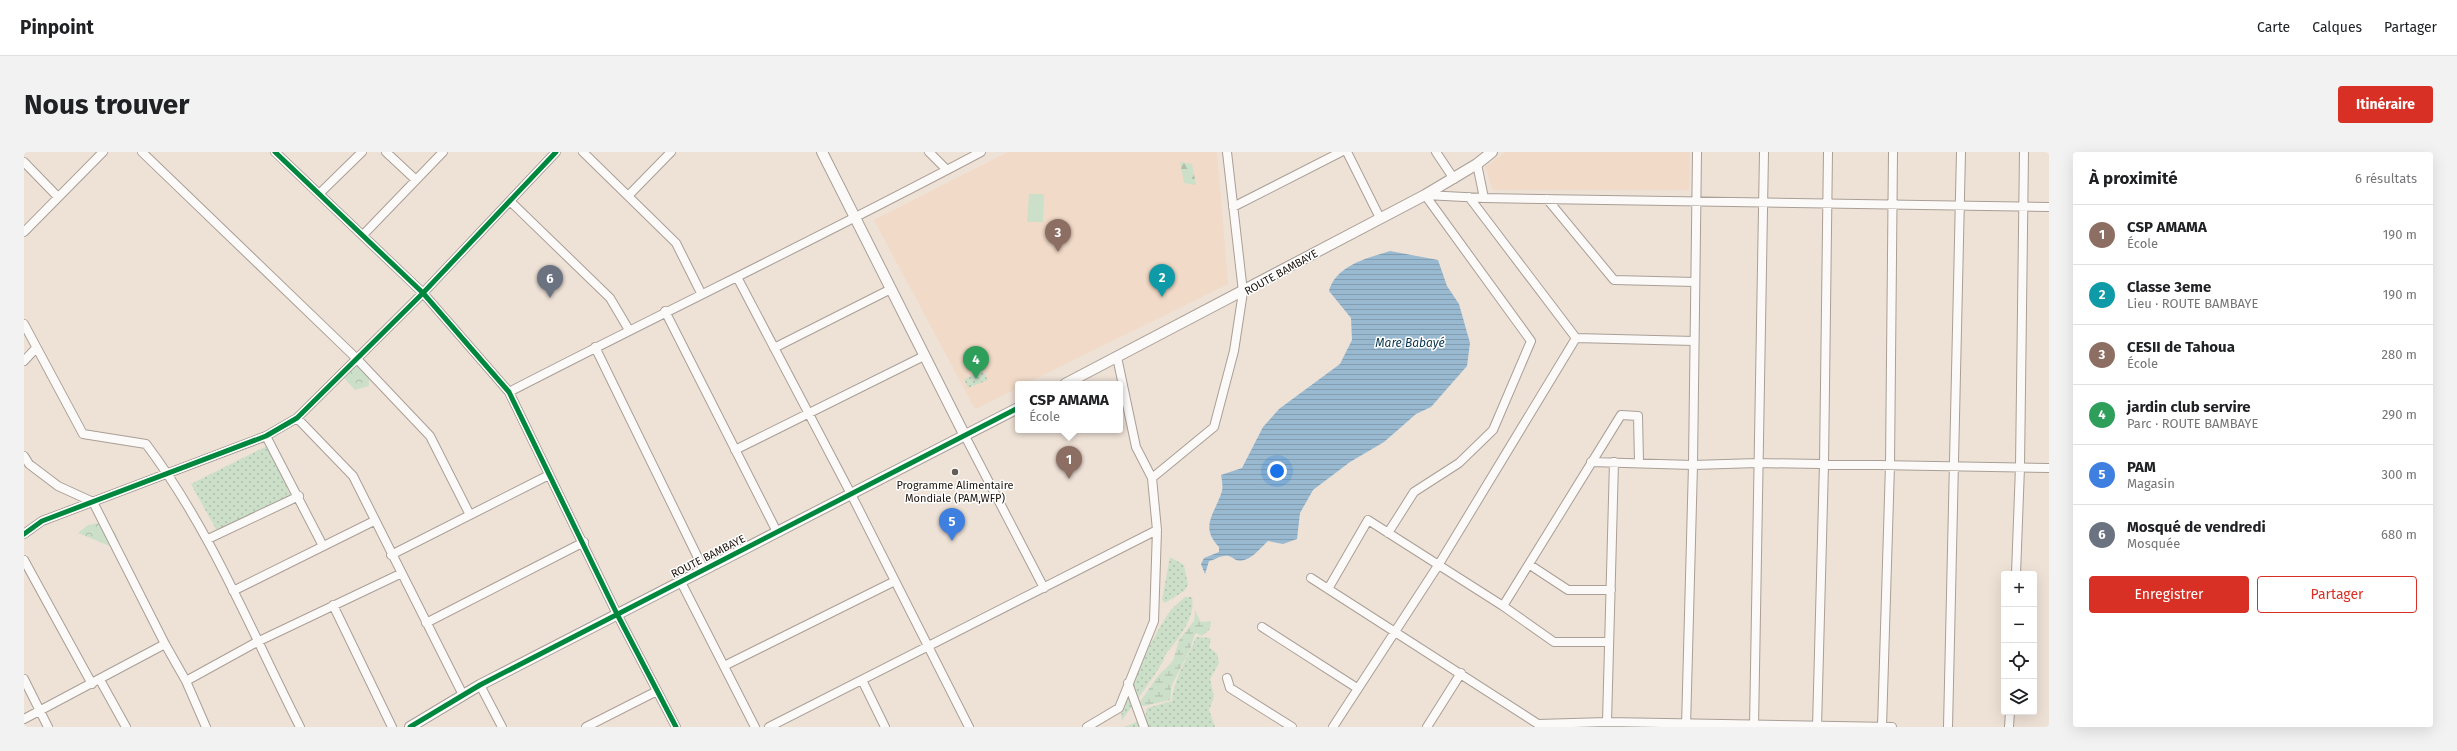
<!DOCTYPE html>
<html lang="fr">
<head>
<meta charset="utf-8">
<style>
	:root { --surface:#fff; --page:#f2f2f2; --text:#202124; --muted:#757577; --line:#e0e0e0; --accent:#d93025 }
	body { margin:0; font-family:"Fira Sans",sans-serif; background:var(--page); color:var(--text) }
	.controls { position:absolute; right:12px; bottom:12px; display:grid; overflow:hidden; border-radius:4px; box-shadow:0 4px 16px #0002 }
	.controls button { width:36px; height:36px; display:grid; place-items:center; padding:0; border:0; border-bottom:1px solid var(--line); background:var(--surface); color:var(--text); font:20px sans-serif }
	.you { position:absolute; left:1253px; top:319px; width:14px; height:14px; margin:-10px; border:3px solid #fff; border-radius:50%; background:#1a73e8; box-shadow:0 0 0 6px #1a73e833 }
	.badge { display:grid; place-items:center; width:26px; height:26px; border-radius:50%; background:var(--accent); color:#fff; font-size:13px; font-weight:700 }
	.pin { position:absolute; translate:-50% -33px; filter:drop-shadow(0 1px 2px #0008) }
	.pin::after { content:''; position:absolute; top:21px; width:14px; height:12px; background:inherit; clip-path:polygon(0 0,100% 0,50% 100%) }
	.popup { position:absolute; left:991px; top:229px; width:108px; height:52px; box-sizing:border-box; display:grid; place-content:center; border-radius:4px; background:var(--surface); filter:drop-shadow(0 1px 3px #0005); font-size:13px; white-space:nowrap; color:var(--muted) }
	.popup b { font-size:15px; color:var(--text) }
	.popup::after { content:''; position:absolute; left:50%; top:100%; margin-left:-8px; border:8px solid transparent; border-top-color:var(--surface) }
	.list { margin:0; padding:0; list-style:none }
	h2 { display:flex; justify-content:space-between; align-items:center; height:52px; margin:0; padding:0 16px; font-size:17px }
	h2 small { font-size:13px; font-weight:400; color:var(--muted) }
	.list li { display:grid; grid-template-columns:26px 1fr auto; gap:12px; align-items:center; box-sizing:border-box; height:60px; padding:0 16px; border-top:1px solid var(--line) }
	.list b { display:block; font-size:15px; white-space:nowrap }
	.list p { margin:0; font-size:13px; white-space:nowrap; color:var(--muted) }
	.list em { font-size:13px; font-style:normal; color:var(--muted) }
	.actions { display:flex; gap:8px; padding:12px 16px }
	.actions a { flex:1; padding:9px 0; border:1px solid var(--accent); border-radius:4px; text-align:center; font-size:14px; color:var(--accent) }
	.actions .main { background:var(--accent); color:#fff }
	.icon { flex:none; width:22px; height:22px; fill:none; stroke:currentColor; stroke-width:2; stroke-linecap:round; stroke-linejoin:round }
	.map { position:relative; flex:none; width:2025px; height:575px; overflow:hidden; border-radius:4px }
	header { display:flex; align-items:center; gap:24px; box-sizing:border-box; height:56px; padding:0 20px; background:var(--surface); border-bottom:1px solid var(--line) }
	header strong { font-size:19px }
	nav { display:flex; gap:22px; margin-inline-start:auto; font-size:14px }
	.intro { display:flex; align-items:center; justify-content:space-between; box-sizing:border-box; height:96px; padding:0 24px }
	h1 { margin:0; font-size:28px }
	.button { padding:10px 18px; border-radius:4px; background:var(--accent); color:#fff; font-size:14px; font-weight:700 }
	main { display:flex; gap:24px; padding:0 24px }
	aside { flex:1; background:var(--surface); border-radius:4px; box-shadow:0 4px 16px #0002 }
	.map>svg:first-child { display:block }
</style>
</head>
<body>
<header>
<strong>Pinpoint</strong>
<nav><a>Carte</a><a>Calques</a><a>Partager</a></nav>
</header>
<div class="intro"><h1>Nous trouver</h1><a class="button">Itinéraire</a></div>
<main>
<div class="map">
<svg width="2025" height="575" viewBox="0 0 2025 575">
	<defs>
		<pattern id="grass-dots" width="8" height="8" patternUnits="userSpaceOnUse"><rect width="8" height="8" fill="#ccdfc9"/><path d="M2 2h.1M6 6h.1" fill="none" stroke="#afbeab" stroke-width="1.8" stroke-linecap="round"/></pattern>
		<pattern id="forest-firs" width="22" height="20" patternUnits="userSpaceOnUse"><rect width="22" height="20" fill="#ccdfc9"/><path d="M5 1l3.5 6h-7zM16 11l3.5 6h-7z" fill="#afbeab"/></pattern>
		<pattern id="wetland-marsh" width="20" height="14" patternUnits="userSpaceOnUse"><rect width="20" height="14" fill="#ccdfc9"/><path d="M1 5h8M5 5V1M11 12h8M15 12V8" fill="none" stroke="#afbeab"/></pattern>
		<pattern id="park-crowns" width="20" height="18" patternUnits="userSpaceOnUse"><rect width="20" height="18" fill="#ccdfc9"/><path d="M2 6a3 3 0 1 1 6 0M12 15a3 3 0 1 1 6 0" fill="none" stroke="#afbeab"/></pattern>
		<pattern id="water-rules" width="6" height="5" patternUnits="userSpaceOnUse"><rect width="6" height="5" fill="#98b9d0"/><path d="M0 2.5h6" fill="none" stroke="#839eb1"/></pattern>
	</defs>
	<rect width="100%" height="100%" fill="#eee1d6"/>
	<path fill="#f1dac7" d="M984 0H1193L1204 132 1001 232H994V236L951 257 850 68Z
		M1481 0H1666L1665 38H1469L1461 15Z"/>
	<path fill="url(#grass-dots)" d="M959 219 964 228 944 236 940 227Z
		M243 294 267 344 193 379 167 332Z
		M1146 405 1160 413 1164 433 1160 439 1141 451 1138 448Z
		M1161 445H1168C1172 465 1154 488 1141 503 1142 511 1105 557 1098 569 1092 552 1135 474 1147 458 1151 453 1157 449 1161 445Z
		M1172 485 1187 486 1185 495 1193 502 1195 511 1186 527 1190 545 1185 558 1191 575H1101L1121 566 1123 556 1148 549C1150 525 1164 507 1172 485Z"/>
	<path fill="url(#forest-firs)" d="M1156 10 1168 12 1172 33 1160 31Z"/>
	<path fill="url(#wetland-marsh)" d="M1171 459 1177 470 1187 469 1186 477 1178 484 1172 481C1168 487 1168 495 1164 502 1159 512 1153 522 1148 533 1146 537 1148 543 1146 548L1120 554 1114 553 1133 525 1149 509 1155 488 1170 469Z"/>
	<path fill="url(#park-crowns)" d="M332 213 345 220V234L331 238 320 226Z
		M75 371 91 380 95 390 91 396 54 381 64 373Z"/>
	<path fill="#ccdfc9" d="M1005 42H1020L1019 70H1003Z"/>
	<path fill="url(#water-rules)" d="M1366 99 1414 108 1423 134 1435 152 1446 191 1443 214 1407 255 1392 262 1360 290 1326 310 1289 338 1276 361 1273 387 1259 392 1244 389C1236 396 1225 412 1212 408 1208 406 1206 403 1200 404 1195 404 1191 408 1185 409L1181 422 1177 412 1180 406 1195 400V395C1175 374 1191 362 1198 339 1199 334 1198 328 1197 323L1218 316 1239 275 1255 257 1316 212 1328 188 1327 166 1305 139C1312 113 1344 106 1366 99Z"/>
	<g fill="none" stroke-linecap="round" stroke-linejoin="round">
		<defs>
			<path id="minor" d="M118 0 332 206 406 284 446 363
				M251 0 399 141 485 240 593 462 652 575
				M362 0 392 28
				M559 0 652 91 677 141
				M905 0 923 18
				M1323 0 1356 66
				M1412 0 1430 27
				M0 10 34 45
				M1453 12 1460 46
				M295 42 338 0
				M1401 43 1460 46 2025 55
				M604 44 647 0
				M1523 47 1590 128 1671 130
				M486 49 586 146 605 178
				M1209 55 1317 0
				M0 80 79 0
				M339 83 419 0
				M713 125 827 342 945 575
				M641 159 753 380
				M0 172 59 282 122 292C187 378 227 479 276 575
				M1552 186 1670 189
				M571 195 680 418
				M750 196 867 137
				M0 209 12 196
				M485 240C642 159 801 83 957 0
				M273 266 329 324 439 543
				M242 284 299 394
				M941 284 1020 436
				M711 298 900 204
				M0 304 5 312 34 334 69 350 141 492 162 529 182 575
				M1567 310 1669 313 1734 311 2025 316
				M1128 326 1190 275 1210 199 1219 140 1203 0
				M1364 381 1390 340 1435 311 1469 278 1507 189 1401 43
				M0 382 18 369 242 284 273 266 399 141 532 0
				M184 387 275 344
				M367 403 525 323
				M0 408 68 532
				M1506 413 1544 438H1587
				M1992 422 1996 315 2000 0
				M1287 426 1514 572 1583 570 1868 575
				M657 430 731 575
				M1304 437 1344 368 1479 454 1530 490H1585
				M209 439 350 369
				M309 453 368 575
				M1479 454 1597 263 1614 264 1615 310
				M402 471 560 390
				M1238 475 1333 536
				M700 514 871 429
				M1203 526 1206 536 1268 575
				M0 527 24 575
				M76 528 102 575
				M838 528 861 575
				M162 529 233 490 376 422
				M1104 531 1120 575
				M456 533 478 575
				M0 567 141 492
				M1583 570 1590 310
				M562 575 633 539
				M745 575 1133 378
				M1063 575 1095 556 1130 469 1133 378 1128 326 1112 295 1093 205
				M1309 575 1415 412 1552 186 1445 45
				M1403 575 1437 521
				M1662 575 1669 313 1673 0
				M1730 575 1740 0
				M1793 575 1800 312 1804 0
				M1858 575 1866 313 1869 0
				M1924 575 1937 0
				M1985 575 1986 560"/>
			<path id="tertiary" d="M798 0 941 284
				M1041 232 1401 43 1453 12 1468 0
				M386 575 456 533 994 256"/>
		</defs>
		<use href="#minor" stroke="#a99f96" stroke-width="10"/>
		<use href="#tertiary" stroke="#a99f96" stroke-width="12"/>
		<use href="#minor" stroke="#fcfaf9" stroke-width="8"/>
		<use href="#tertiary" stroke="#fcfaf9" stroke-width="10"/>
		<defs>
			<path id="cycleway" d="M251 0 399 141 485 240 593 462 652 575
				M0 382 18 369 242 284 273 266 399 141 532 0
				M386 575 456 533 994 256"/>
		</defs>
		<use href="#cycleway" stroke="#fff" stroke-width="8"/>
		<use href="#cycleway" stroke="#00873e" stroke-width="5"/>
	</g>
	<circle fill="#665c53" stroke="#fff" stroke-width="1.5" cx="931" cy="320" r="4"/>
	<g text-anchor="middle" stroke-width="3" stroke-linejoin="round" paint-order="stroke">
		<g font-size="11" fill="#1d140d" stroke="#fff">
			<text transform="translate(1257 120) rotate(-29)" y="4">ROUTE BAMBAYE</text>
			<text transform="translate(684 404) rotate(-27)" y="4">ROUTE BAMBAYE</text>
		</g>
		<g font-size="11" fill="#1d140d" stroke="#fff">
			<text x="931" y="337">Programme Alimentaire<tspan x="931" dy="13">Mondiale (PAM,WFP)</tspan></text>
		</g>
		<g font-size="12" font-style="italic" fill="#07344e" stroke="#fff">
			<text x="1386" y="195">Mare Babayé</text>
		</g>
	</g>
</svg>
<div class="controls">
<button>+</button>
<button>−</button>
<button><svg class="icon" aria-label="locate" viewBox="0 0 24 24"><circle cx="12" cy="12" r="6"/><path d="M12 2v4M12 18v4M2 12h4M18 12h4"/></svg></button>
<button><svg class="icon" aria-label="layers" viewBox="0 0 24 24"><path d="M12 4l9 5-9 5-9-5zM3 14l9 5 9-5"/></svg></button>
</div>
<div class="you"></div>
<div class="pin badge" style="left:1045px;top:327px;background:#8d6e63">1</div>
<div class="popup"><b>CSP AMAMA</b>École</div>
<div class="pin badge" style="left:1138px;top:145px;background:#0f9aa8">2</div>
<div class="pin badge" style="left:1034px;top:100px;background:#8d6e63">3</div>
<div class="pin badge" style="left:952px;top:227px;background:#2e9e5b">4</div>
<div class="pin badge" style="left:928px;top:389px;background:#3f7fe0">5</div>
<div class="pin badge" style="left:526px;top:146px;background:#6b7280">6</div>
</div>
<aside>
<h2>À proximité<small>6 résultats</small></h2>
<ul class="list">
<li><span class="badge" style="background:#8d6e63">1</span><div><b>CSP AMAMA</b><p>École</p></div><em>190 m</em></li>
<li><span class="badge" style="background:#0f9aa8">2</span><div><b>Classe 3eme</b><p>Lieu · ROUTE BAMBAYE</p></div><em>190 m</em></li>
<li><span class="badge" style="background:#8d6e63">3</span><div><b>CESII de Tahoua</b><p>École</p></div><em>280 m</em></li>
<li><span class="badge" style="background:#2e9e5b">4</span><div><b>jardin club servire</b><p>Parc · ROUTE BAMBAYE</p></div><em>290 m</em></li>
<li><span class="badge" style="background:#3f7fe0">5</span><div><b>PAM</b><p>Magasin</p></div><em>300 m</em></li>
<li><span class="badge" style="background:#6b7280">6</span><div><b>Mosqué de vendredi</b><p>Mosquée</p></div><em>680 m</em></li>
</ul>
<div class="actions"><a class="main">Enregistrer</a><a>Partager</a></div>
</aside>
</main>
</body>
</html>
